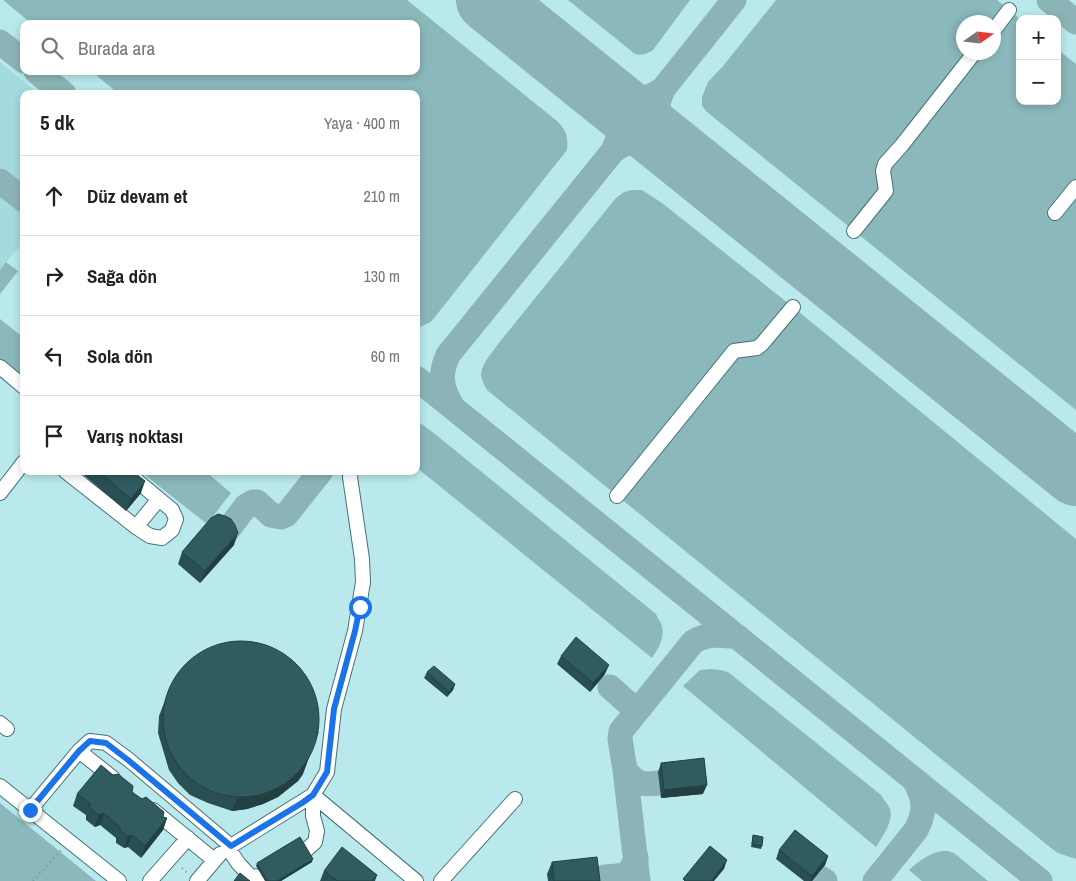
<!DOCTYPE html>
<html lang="tr">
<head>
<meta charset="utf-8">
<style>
	:root { --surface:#fff; --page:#f2f2f2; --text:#222; --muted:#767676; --line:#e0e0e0 }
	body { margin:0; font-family:"Archivo Narrow",sans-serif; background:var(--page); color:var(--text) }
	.controls { position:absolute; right:15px; top:15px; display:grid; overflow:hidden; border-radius:10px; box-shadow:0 2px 8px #0003 }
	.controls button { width:45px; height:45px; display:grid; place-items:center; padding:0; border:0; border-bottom:1px solid var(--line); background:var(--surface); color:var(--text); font:25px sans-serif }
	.compass { position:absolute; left:956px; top:15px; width:45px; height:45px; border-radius:50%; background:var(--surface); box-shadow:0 2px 8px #0003; rotate:76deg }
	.stop { position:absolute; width:15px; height:15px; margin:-11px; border:4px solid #1a73e8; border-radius:50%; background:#fff }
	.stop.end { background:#1a73e8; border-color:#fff; box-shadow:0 1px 5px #0008 }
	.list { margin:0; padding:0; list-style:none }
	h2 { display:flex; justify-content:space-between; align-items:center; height:65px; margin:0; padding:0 20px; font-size:21px }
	h2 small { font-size:16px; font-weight:400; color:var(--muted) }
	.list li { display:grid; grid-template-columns:32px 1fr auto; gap:15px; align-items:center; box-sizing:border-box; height:80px; padding:0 20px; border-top:1px solid var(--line) }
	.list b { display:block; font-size:19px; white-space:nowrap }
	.list em { font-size:16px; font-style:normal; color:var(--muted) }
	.icon { flex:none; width:28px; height:28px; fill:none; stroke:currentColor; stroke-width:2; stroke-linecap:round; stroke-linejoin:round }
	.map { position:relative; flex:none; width:1076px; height:881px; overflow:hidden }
	.search { position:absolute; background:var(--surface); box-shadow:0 2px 8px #0003; left:20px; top:20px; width:400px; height:55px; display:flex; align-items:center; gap:12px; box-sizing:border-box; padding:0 18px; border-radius:10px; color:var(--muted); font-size:19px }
	.panel { position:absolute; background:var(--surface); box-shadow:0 2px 8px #0003; left:20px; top:90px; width:400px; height:385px; border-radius:10px }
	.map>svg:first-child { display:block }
</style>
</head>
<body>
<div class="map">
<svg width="1076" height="881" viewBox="0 0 1076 881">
	<rect width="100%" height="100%" fill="#b9e9ec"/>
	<path fill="#a3dbdf" d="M0 62 39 94H24V241L0 270Z"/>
	<path fill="#8ab8bb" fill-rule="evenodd" d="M3 0H407L557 121C567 131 568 136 567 150L431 322 422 326 416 328V94H119L91 71H416V24H32Z
		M568 0H690L653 50C646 54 643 56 635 54Z
		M776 0H997L1020 19V101H1057V49L1076 64V410L707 112 702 106V97L708 82 723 66ZM964 22H994V52H964Z
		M632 190H642L662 203 793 307 1076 539V859L1058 853 1051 848 487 390C485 386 481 379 481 374 482 363 492 353 498 344L616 198 624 192Z
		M6 262 18 271 0 294V270Z
		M0 319 24 338V379L0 360Z
		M416 420 435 434 656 614C657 618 661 622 662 626 665 638 658 649 652 658L416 467Z
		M140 471H205L231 493 207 524Z
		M710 669 720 670 728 672 881 795C883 799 888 804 890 809 894 821 882 837 876 847L683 686 700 670Z
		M0 803 96 881H0Z
		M942 851H948L954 853 988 881H922L909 870C920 860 928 854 942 851Z"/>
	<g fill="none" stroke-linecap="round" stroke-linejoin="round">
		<path stroke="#8cb4b6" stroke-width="25" d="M1049 0 1076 22
			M0 42 24 61
			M36 71 64 94
			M610 98C632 101 644 102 663 89
			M610 98C615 109 621 123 619 135 618 140 615 146 613 151
			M0 181 24 200
			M416 378 1040 881
			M452 406C441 387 439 375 448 355L613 151C628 139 645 139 663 140 656 119 654 110 663 89L734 0
			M227 531 246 506 253 502H257L271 515 281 517 286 515 321 471
			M610 687 629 704
			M625 770C636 784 642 785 659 783
			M605 877C623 876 630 877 636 857V864
			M820 878 825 881
			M638 881 625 770 620 739 621 731 693 642C707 633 722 635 738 637
			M875 881 916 830C926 811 925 798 914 780"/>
		<path stroke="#8cb4b6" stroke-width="64" d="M488 0 1076 474"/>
		<defs>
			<path id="minor" d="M994 30 1009 10
				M1055 213 1076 187
				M854 231 886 191 883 171 885 164 902 145 975 52
				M0 367 24 387
				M65 471 136 527 150 536 162 538 172 530 176 519 172 510 125 471
				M0 493 24 462
				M617 496 734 351 757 348 762 344 793 307
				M136 527 159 499
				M0 723 7 729
				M79 751 113 778
				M0 786 119 881
				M30 810 79 751 90 741 106 743 129 760 231 846 313 795 416 881
				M153 810 214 860
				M228 848 238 863 250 876 262 877
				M305 851 315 842 317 831 313 816V795L327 772 334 709 355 631 363 582 362 559 350 477 351 471
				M150 881 188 838
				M197 881 220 854
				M441 881 515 799"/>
		</defs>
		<use href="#minor" stroke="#467276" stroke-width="16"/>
		<path stroke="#719598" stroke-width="2" stroke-dasharray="1 4" stroke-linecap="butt" d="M182 868 189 874
			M33 881 62 849"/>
		<use href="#minor" stroke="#fff" stroke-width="14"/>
	</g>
	<path fill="#294f52" d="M79 471H132L141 493 126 511Z
		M234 545 200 583 178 564 182 552Z
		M561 656 605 674 590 692 557 664Z
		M427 672 455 684 453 690 447 697 424 678Z
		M169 690 303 774 298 781 278 797 263 804 247 809 232 811 208 803 190 795 178 783 169 770 158 733 159 716Z
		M661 763 703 794 661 798 658 772Z
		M132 792 163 817 167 818 163 830 141 858 128 847 124 848 116 843V838L100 825 95 827 86 820V815L73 806 77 794Z
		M753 835 762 846 761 849 751 847Z
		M779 850 828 856 825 865 812 881H804L776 859Z
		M312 862 281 881H265L256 866 257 863Z
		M552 862 600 881H548L547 874Z
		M324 871 377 875 375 881H320Z"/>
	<path fill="#224042" d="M145 481 141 493 126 511 131 499Z
		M238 533 234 545 200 583 205 571Z
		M609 665 605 674 590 692 593 683Z
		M455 684 453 690 447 697 449 692Z
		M319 731 303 774 298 781 278 797 263 804 247 809 232 811 237 799Z
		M707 785 703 794 661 798 664 790Z
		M104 813 100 825 95 827 99 815Z
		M167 818 163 830 141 858 145 846Z
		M132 835 128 847 124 848 128 836Z
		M828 856 825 865 812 881H810L812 876Z
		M313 859 312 862 281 881H277Z
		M727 860 724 869 714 881H711Z"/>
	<path fill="#305c5f" stroke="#224042" d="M98 471H132L145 481 131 499Z
		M218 514 225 516 231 519 235 525 238 533 205 571 182 552 211 518Z
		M576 637 609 665 593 683 561 656Z
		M163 719a78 78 0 1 1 156 0a78 78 0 1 1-156 0Z
		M434 666 455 684 449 692 427 672Z
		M704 758 707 785 664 790 661 763Z
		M101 765 113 775 118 774 133 786 132 792 142 799 146 797 164 812 163 817 167 818 145 846 132 835 128 836 120 831V827L104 813 99 815 90 808V803L77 794Z
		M795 830 828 856 812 876 779 850Z
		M753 835 763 837 762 846 752 844Z
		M300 837 313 859 277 881H267L257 863Z
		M710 846 727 860 711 881H685L683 879Z
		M342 847 377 875 372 881H338L324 871Z
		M597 857 600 881H554L552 862Z
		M240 873 250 881H234Z"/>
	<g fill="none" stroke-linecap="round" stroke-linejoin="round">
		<path stroke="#1a73e8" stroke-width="6" d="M30 810 79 751 90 741 106 743 128 760 231 846 302 803 313 795 327 772 334 709 355 631 360 607"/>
	</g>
</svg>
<div class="controls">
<button>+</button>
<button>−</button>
</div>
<svg class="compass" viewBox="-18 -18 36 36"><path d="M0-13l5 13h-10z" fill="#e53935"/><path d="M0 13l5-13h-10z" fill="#767676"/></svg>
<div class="stop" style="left:360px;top:607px"></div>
<div class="stop end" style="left:30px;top:810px"></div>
<div class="search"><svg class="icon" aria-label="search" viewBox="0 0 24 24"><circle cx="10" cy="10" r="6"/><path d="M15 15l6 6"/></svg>Burada ara</div>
<section class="panel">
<h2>5 dk<small>Yaya · 400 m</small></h2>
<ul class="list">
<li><svg class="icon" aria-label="ahead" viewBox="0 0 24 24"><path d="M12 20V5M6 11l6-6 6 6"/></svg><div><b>Düz devam et</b></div><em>210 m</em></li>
<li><svg class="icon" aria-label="right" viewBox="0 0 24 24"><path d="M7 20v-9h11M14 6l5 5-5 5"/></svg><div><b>Sağa dön</b></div><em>130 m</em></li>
<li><svg class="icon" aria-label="left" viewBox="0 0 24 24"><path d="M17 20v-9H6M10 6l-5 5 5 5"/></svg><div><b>Sola dön</b></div><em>60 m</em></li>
<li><svg class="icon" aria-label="arrive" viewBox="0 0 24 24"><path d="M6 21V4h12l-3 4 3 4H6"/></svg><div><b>Varış noktası</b></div></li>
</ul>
</section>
</div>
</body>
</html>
